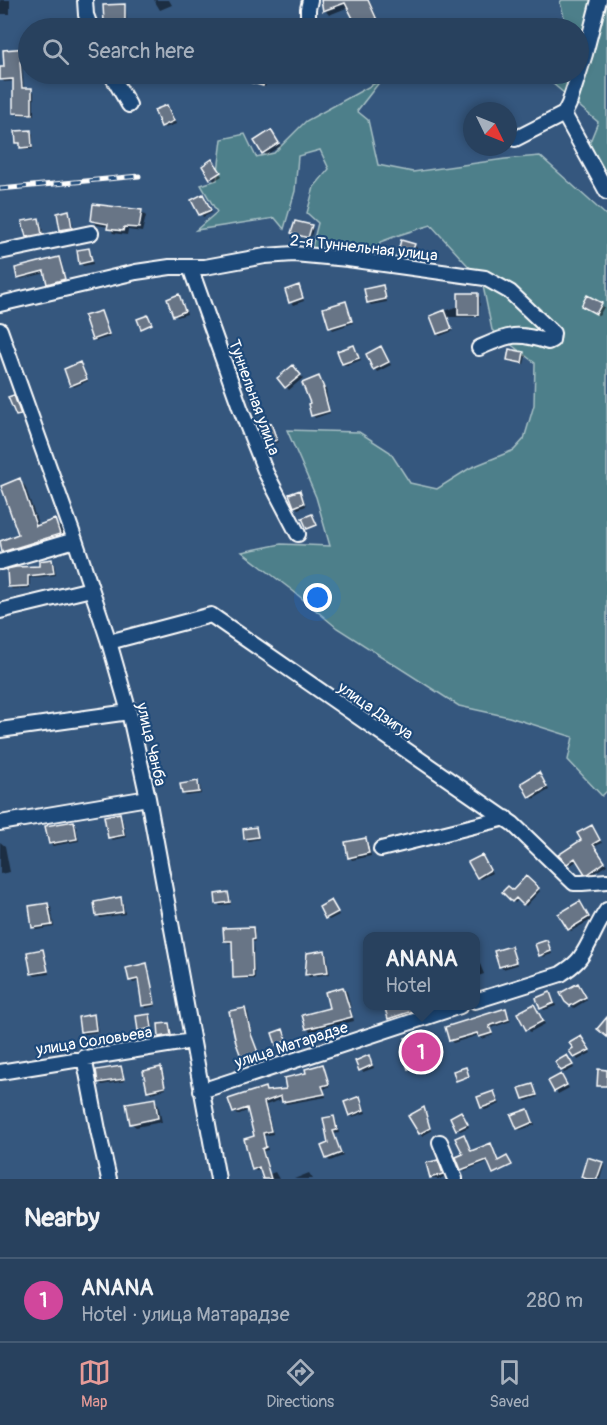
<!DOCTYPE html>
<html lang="en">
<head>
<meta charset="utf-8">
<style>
	:root { --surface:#28415e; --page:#304864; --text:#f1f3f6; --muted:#a5afbc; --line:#445a73; --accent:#e69b98 }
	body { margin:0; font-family:Pangolin,sans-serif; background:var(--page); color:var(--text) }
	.compass { position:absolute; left:463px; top:102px; width:54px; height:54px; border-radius:50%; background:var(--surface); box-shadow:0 3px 9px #0003; rotate:133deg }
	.you { position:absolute; left:318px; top:598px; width:21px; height:21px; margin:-15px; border:4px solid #fff; border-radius:50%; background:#1a73e8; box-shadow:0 0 0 9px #1a73e833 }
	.badge { display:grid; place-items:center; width:39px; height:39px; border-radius:50%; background:var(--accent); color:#fff; font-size:20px; font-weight:700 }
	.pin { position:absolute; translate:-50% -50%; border:3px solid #fff; box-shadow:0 2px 6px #0006 }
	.popup { position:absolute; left:363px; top:932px; width:117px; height:78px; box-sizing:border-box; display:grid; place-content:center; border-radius:12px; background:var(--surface); filter:drop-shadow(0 2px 4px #0005); font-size:20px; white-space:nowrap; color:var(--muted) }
	.popup b { font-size:22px; color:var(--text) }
	.popup::after { content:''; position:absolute; left:50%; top:100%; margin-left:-12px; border:12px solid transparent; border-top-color:var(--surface) }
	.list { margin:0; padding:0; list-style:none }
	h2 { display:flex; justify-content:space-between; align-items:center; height:78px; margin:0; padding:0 24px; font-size:26px }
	h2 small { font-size:20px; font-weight:400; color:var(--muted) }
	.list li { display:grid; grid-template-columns:39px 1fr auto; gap:18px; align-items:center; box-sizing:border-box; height:84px; padding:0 24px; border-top:2px solid var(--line) }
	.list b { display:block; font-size:22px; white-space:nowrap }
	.list p { margin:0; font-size:20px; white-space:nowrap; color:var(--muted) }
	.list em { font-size:20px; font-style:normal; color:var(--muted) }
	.icon { flex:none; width:33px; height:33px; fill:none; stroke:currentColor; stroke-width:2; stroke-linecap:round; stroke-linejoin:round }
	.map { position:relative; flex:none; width:607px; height:1179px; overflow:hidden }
	.search { position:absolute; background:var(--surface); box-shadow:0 3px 9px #0003; left:18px; right:18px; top:18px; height:66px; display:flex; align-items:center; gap:15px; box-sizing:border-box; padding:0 21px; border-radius:33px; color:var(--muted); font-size:22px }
	.sheet { height:162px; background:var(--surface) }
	nav { display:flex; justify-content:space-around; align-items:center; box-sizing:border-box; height:84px; border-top:2px solid var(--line); background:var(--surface); font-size:16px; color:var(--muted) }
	nav a { display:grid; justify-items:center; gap:3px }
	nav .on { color:var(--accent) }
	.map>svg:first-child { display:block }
</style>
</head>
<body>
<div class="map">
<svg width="607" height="1179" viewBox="0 0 607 1179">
	<rect width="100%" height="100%" fill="#35577e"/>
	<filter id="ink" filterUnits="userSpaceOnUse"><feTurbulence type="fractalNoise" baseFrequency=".0167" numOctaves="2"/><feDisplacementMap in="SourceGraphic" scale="12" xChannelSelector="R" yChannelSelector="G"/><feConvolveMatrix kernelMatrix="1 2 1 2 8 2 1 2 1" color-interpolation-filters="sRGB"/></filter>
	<g filter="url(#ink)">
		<path fill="#4e7f8a" stroke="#a6bfc4" stroke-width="1.5" d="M562 0H607V201L585 154 598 122 552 83 560 74H578V28H567L560 2Z
			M381 80 357 111 368 120 378 165 413 172 505 159 540 156 607 216V791L602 796 568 760 573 737 509 717 459 706 337 628 293 591 242 552 281 544 330 546 316 497 287 430 359 432 390 452 410 483 437 489 470 468 514 450 524 439 534 405 535 363 492 330 482 281 431 225 399 235 380 242 377 258 311 251 318 223 307 213 314 187 329 169 320 150 298 156 295 191 284 229 275 218 196 230 217 212 201 185 217 180 222 139 245 134 256 157 274 153 306 121Z"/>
		<path fill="#0007" d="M0 0H10V14H0Z
			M154 0H169L172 5 160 10Z
			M323 0H369L381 26 375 28H360L349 7 329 15 325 10Z
			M124 5 126 8 127 23 108 24 106 21Z
			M28 49V64H22L24 90H32L34 92V115H18L15 113V81L4 82 2 79 6 68 4 52Z
			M252 74H261L265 75 268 77 265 87 253 84 250 82Z
			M167 106 170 109 176 124 165 128 162 126Z
			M30 131 33 134V149L24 150 22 145 17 143Z
			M273 134 281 146 266 155 264 153Z
			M214 164 222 176 214 181 204 167Z
			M203 196 212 213 203 217 193 201Z
			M68 212 71 215 74 230 64 232 62 229Z
			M141 212 146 216 142 232 128 230 127 235 113 233 109 227 97 225 92 221Z
			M38 219 41 222 44 236 30 239 27 237Z
			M311 227 313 229 310 240 296 235 293 233Z
			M414 245 417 248 414 257 402 253 399 250Z
			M88 249 91 252 93 264 83 266 81 263Z
			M59 258 61 260 66 281 51 285 49 283 46 273 21 279 19 277Z
			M298 287 301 290 304 301 293 305 291 302Z
			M382 287 385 289 387 302 371 305 368 303Z
			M477 295 480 297 479 317H448L453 331 440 336 438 334 431 316 459 306Z
			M178 296 181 299 187 314 177 317 175 315Z
			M588 297 604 307 599 316 585 308Z
			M345 303 348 305 353 323 333 330 331 327Z
			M101 313 103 315 110 337 96 341 93 339Z
			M354 346 356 349 361 360 346 366 344 364 339 352Z
			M381 348 391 365 377 372 375 369Z
			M524 353 526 356 524 364 511 362 509 359Z
			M80 364 82 366 88 381 74 387 72 385Z
			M293 367 303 378 289 390 279 378Z
			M319 378 321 380 326 390 330 413 315 418 313 415Z
			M271 425 273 428 279 442 269 445 267 443Z
			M19 480 25 486 39 527 54 521 60 527 65 539 9 557 3 551 0 543 19 535Z
			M299 492 302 494 306 506 298 509 295 506Z
			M52 561 54 563 56 575 30 578V588L12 589 9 586Z
			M541 777 549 790 533 799 531 797Z
			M197 783 200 785 201 794 186 796 183 794Z
			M119 815 122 817 126 837 112 840 109 837Z
			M73 822 76 825 79 841 53 846 50 844Z
			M592 827 602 843 594 847 607 865 589 876 578 860 571 865 561 855 583 841Z
			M255 828 258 831 259 839 248 841 246 838Z
			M365 840 368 842 371 856 352 860 350 857Z
			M0 842 5 846 10 872 0 874Z
			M482 857 492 873 480 879 478 877Z
			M526 878 540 891 526 906 519 899 515 903 504 892H513Z
			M228 893 230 896 231 904 220 906 218 903Z
			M120 899 123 902 125 914 100 918 98 915Z
			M333 904 339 915 329 920 327 918Z
			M48 905 51 907 54 927 36 930 34 927Z
			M582 905 591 920 571 931 569 929Z
			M252 928 255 931V941L253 942 255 979H237L235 977 233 943H228L226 940Z
			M546 942 549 944 552 954 543 957 541 955Z
			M511 948 513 950 517 965 503 969 500 966Z
			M43 950 45 953 49 974 35 976 33 974Z
			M324 952 327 954 330 974 309 977 307 975 308 954Z
			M475 952 484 974 475 977Z
			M146 965 149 968 156 1006 146 1008 143 1005 140 981 133 983 131 980Z
			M580 987 587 1000 574 1008 566 1001Z
			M343 988 347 992 354 1021 311 1032 307 1028 331 1009Z
			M550 994 552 996 556 1006 544 1010 542 1008Z
			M411 1006 414 1015 393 1021 390 1018Z
			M534 1006 545 1024 530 1032 519 1014Z
			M245 1009 248 1012 253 1038 261 1058 246 1063 244 1061Z
			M505 1010 508 1012 511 1021 491 1028 493 1035 482 1039 479 1035 453 1043 451 1041 447 1028Z
			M94 1016 96 1019 98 1032 84 1034 82 1031Z
			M149 1016 152 1018 154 1031 142 1032 140 1030Z
			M169 1024 171 1027 172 1038 163 1039 160 1037Z
			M283 1031 285 1033 289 1044 280 1047 277 1044Z
			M423 1034 427 1038 436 1065 414 1073 410 1069 406 1058 413 1055Z
			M583 1040 591 1053 578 1060 571 1051Z
			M368 1057 371 1060 374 1068 363 1072 360 1070Z
			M570 1059 574 1068 564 1073 562 1070Z
			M322 1066 325 1068 330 1086 324 1089 326 1097 286 1104 283 1099 266 1105 273 1134 264 1136 268 1150 264 1151 270 1174 275 1172 279 1179H265L261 1170 256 1171 253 1169 256 1137 249 1110 237 1115 234 1112 264 1089 267 1091 287 1090Z
			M121 1068 123 1070 125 1081 102 1085 100 1083Z
			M160 1068 163 1071 166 1089 151 1093 148 1090Z
			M561 1076 569 1088 558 1094 550 1081Z
			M533 1085 535 1088 538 1097 526 1101 524 1099Z
			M493 1092 496 1095 500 1104 485 1110 482 1107Z
			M359 1098 362 1101 366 1113 352 1117 350 1115Z
			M154 1099 158 1104 162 1122 136 1127 131 1123Z
			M423 1109 426 1111 431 1131 422 1136 420 1133Z
			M528 1110 530 1113 535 1125 520 1130 518 1128Z
			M463 1115 469 1127 460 1131 458 1129Z
			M333 1117 336 1120 339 1133 334 1134 343 1156 330 1161 327 1158Z
			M464 1136 472 1152 490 1145 497 1158 465 1171 462 1169 465 1155Z
			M437 1162 440 1164 444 1177 441 1178V1179H432L428 1164Z
			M602 1163 604 1166 600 1179H585L583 1177Z
			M309 1173 313 1179H294Z"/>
		<path fill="#677486" stroke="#fff" stroke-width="1.5" d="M321 0H368L378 22 358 28 345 3 323 11Z
			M125 4V21L104 22 103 5Z
			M28 48V61L20 62 22 88H32V114L13 113V79L0 80V67H4L3 50Z
			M251 74H266L263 86 249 82Z
			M167 105 174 121 161 127 154 110Z
			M31 130 32 147 20 148V143H16L15 131Z
			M271 130 279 143 262 154 254 141Z
			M212 159 221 172 210 179 202 166Z
			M203 194 211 210 199 215 191 200Z
			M93 204 142 210 139 228 124 227 123 231 107 229 108 224 91 221Z
			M69 210 72 228 60 230 57 213Z
			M39 218 42 234 26 237 22 221Z
			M295 221 312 225 308 238 291 233Z
			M401 240 415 244 411 255 398 251Z
			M89 248 92 261 79 264 77 250Z
			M59 257 65 279 47 284 44 271 17 278 15 268Z
			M299 285 303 298 289 303 285 290Z
			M383 285 386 299 367 303 364 289Z
			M458 293H478V315H458Z
			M179 294 185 311 173 316 167 299Z
			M587 295 602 303 596 314 581 306Z
			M346 301 352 321 329 328 323 308Z
			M445 310 452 329 437 334 430 316Z
			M101 311 109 334 92 340 84 316Z
			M148 315 152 324 141 329 137 319Z
			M354 345 359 358 342 364 337 351Z
			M381 346 389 362 373 370 366 354Z
			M509 349 524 352 522 363 507 360Z
			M80 362 87 379 70 386 64 369Z
			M293 365 301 375 285 388 277 378Z
			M319 376 324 388H323L329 411 311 416 308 404 310 403 302 383Z
			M14 395 21 415 16 416 8 397Z
			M271 423 277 440 265 444 260 427Z
			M20 478 36 526 55 519 60 534 2 552 0 541 18 534 1 486Z
			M300 490 304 503 294 507 289 494Z
			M312 514 317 525 307 529 302 518Z
			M52 559 54 573 28 576V586L8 587 7 569 16 567 39 566V561Z
			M539 772 547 787 529 798 521 783Z
			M198 781 199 792 182 794 180 784Z
			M120 813 124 835 108 838 104 816Z
			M74 821 77 839 49 844 45 826Z
			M592 825 600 840 593 844 605 862 588 874H585L575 858 567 864 558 855 581 840 577 833Z
			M256 827 258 837 244 839 243 829Z
			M366 838 369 853 348 858 345 842Z
			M482 855 490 870 477 878 468 862Z
			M526 876 539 888 523 905 516 898 512 902 502 892 508 886 513 890Z
			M228 892 230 902 216 904 215 894Z
			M121 897 123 912 96 916 94 902Z
			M331 900 338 912 325 919 319 907Z
			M580 901 589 917 568 930 558 914Z
			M48 903 52 925 32 928 29 906Z
			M253 927 254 939 252 940 253 977 233 978 232 941H224L223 928Z
			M547 940 551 951 539 956 535 944Z
			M511 946 516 962 499 967 494 951Z
			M43 949 48 971 31 974 27 952Z
			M325 950 328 972 305 975 307 953Z
			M147 963 152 987 155 1004 142 1006 138 979 129 981 126 968Z
			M578 983 586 997 570 1006 565 1002 560 993Z
			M343 987 352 1017 306 1029 302 1015 329 1008 325 992Z
			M550 992 554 1003 540 1009 536 998Z
			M534 1004 543 1021 526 1030 517 1013Z
			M384 1005H423L424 1007 388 1019Z
			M245 1008 251 1034 259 1055 243 1062 236 1043 229 1011Z
			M506 1008 509 1019 489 1026 492 1033 479 1037 477 1033 449 1041 445 1027Z
			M94 1014 96 1030 80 1032 78 1017Z
			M150 1014 152 1028 138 1031 136 1016Z
			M607 1017V1037L597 1029Z
			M169 1023 171 1035 159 1037 158 1024Z
			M283 1029 287 1041 276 1045 272 1033Z
			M423 1032 433 1061 408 1069 404 1057 411 1054 405 1038Z
			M581 1036 590 1050 574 1058 569 1051 573 1048 569 1043Z
			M369 1055 372 1065 359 1071 355 1061Z
			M567 1055 573 1065 561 1071 555 1062Z
			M323 1064 329 1084 322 1086 325 1094 282 1102 281 1096 264 1102 271 1131 263 1133 266 1147 262 1149 271 1179H263L259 1167 252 1170 244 1139 254 1136 247 1108 233 1113 228 1099 265 1087 266 1091 286 1089 284 1078 306 1073 305 1069Z
			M121 1066 124 1079 98 1083 96 1070Z
			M161 1067 165 1087 147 1091 143 1071Z
			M466 1067 469 1076 456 1081 453 1071Z
			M598 1069 607 1070V1086H597Z
			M561 1074 567 1085 554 1092 548 1081Z
			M533 1084 537 1095 523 1099 519 1088Z
			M494 1091 498 1102 481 1108 477 1097Z
			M360 1096 364 1110 349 1116 344 1102Z
			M155 1098 158 1118 130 1124 126 1103Z
			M424 1107 430 1128 419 1134 408 1116Z
			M528 1109 533 1122 517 1129 511 1115Z
			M461 1111 468 1124 456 1130 450 1117Z
			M334 1116 337 1130 333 1131 341 1153 326 1159 321 1146 328 1143 323 1118Z
			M464 1134 471 1151 491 1143 498 1161 507 1156 512 1165 493 1174 487 1160 461 1170 456 1157 463 1154 455 1138Z
			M587 1157 603 1162 597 1179H587L581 1177Z
			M438 1160 443 1174 430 1178 426 1163Z"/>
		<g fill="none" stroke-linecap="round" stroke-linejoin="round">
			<defs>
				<path id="minor" d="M85 0 86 15 91 28
					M308 28V9L310 0
					M111 74 129 105
					M564 114 607 192
					M515 139 564 114 569 104 585 54 599 0
					M0 252 91 233
					M190 267 241 410 266 473 298 534
					M0 304 136 272 170 267H205L265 256 294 254 348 259 485 278 510 292 553 333 552 340 548 342C516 331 509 335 479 348
					M0 330 75 540 109 642 129 712 148 798 218 1179
					M0 562 75 540
					M0 611 91 589
					M109 642 211 615 513 824 574 883H582L607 881
					M0 730 129 712
					M0 823 148 798
					M381 849 506 818
					M475 1001 561 974C568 969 575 965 580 958 591 943 596 925 607 910
					M84 1057 98 1130 109 1179
					M0 1072 192 1041
					M201 1091 460 1006
					M440 1142 455 1179"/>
			</defs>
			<use href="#minor" stroke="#fff" stroke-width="18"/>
			<use href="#minor" stroke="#1f4a7a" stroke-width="14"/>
			<defs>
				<path id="rail" d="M0 189 139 176"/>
			</defs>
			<use href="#rail" stroke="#fff" stroke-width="5"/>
			<use href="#rail" stroke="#1f4a7a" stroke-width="3" stroke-dasharray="9" stroke-linecap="butt"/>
		</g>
	</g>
	<g text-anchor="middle" stroke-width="4.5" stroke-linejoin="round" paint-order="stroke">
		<g font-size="16" fill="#fff" stroke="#1f4a7a">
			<text transform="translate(364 247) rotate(6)" y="6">2-я Туннельная улица</text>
			<text transform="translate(255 397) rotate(70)" y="6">Туннельная улица</text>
			<text transform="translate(376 710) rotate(35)" y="6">улица Дзигуа</text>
			<text transform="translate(152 744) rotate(77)" y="6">улица Чанба</text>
			<text transform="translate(94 1040) rotate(-9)" y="6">улица Соловьева</text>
			<text transform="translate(291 1044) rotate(-18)" y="6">улица Матарадзе</text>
		</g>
	</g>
</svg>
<svg class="compass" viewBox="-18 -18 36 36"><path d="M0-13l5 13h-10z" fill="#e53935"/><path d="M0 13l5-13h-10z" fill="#a5afbc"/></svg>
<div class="you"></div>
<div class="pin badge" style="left:421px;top:1052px;background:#d1479c">1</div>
<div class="popup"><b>ANANA</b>Hotel</div>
<div class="search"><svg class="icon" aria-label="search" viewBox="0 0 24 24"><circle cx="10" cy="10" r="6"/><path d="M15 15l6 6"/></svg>Search here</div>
</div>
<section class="sheet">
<h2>Nearby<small></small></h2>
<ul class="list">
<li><span class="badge" style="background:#d1479c">1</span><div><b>ANANA</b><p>Hotel · улица Матарадзе</p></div><em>280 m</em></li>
</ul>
</section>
<nav>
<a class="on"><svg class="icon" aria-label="map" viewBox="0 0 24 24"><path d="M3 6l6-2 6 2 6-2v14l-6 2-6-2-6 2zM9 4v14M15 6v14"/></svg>Map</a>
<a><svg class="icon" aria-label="directions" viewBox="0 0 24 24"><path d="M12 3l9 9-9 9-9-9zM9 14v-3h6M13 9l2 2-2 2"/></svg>Directions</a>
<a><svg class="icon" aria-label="saved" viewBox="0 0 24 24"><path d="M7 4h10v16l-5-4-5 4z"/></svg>Saved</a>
</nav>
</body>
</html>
